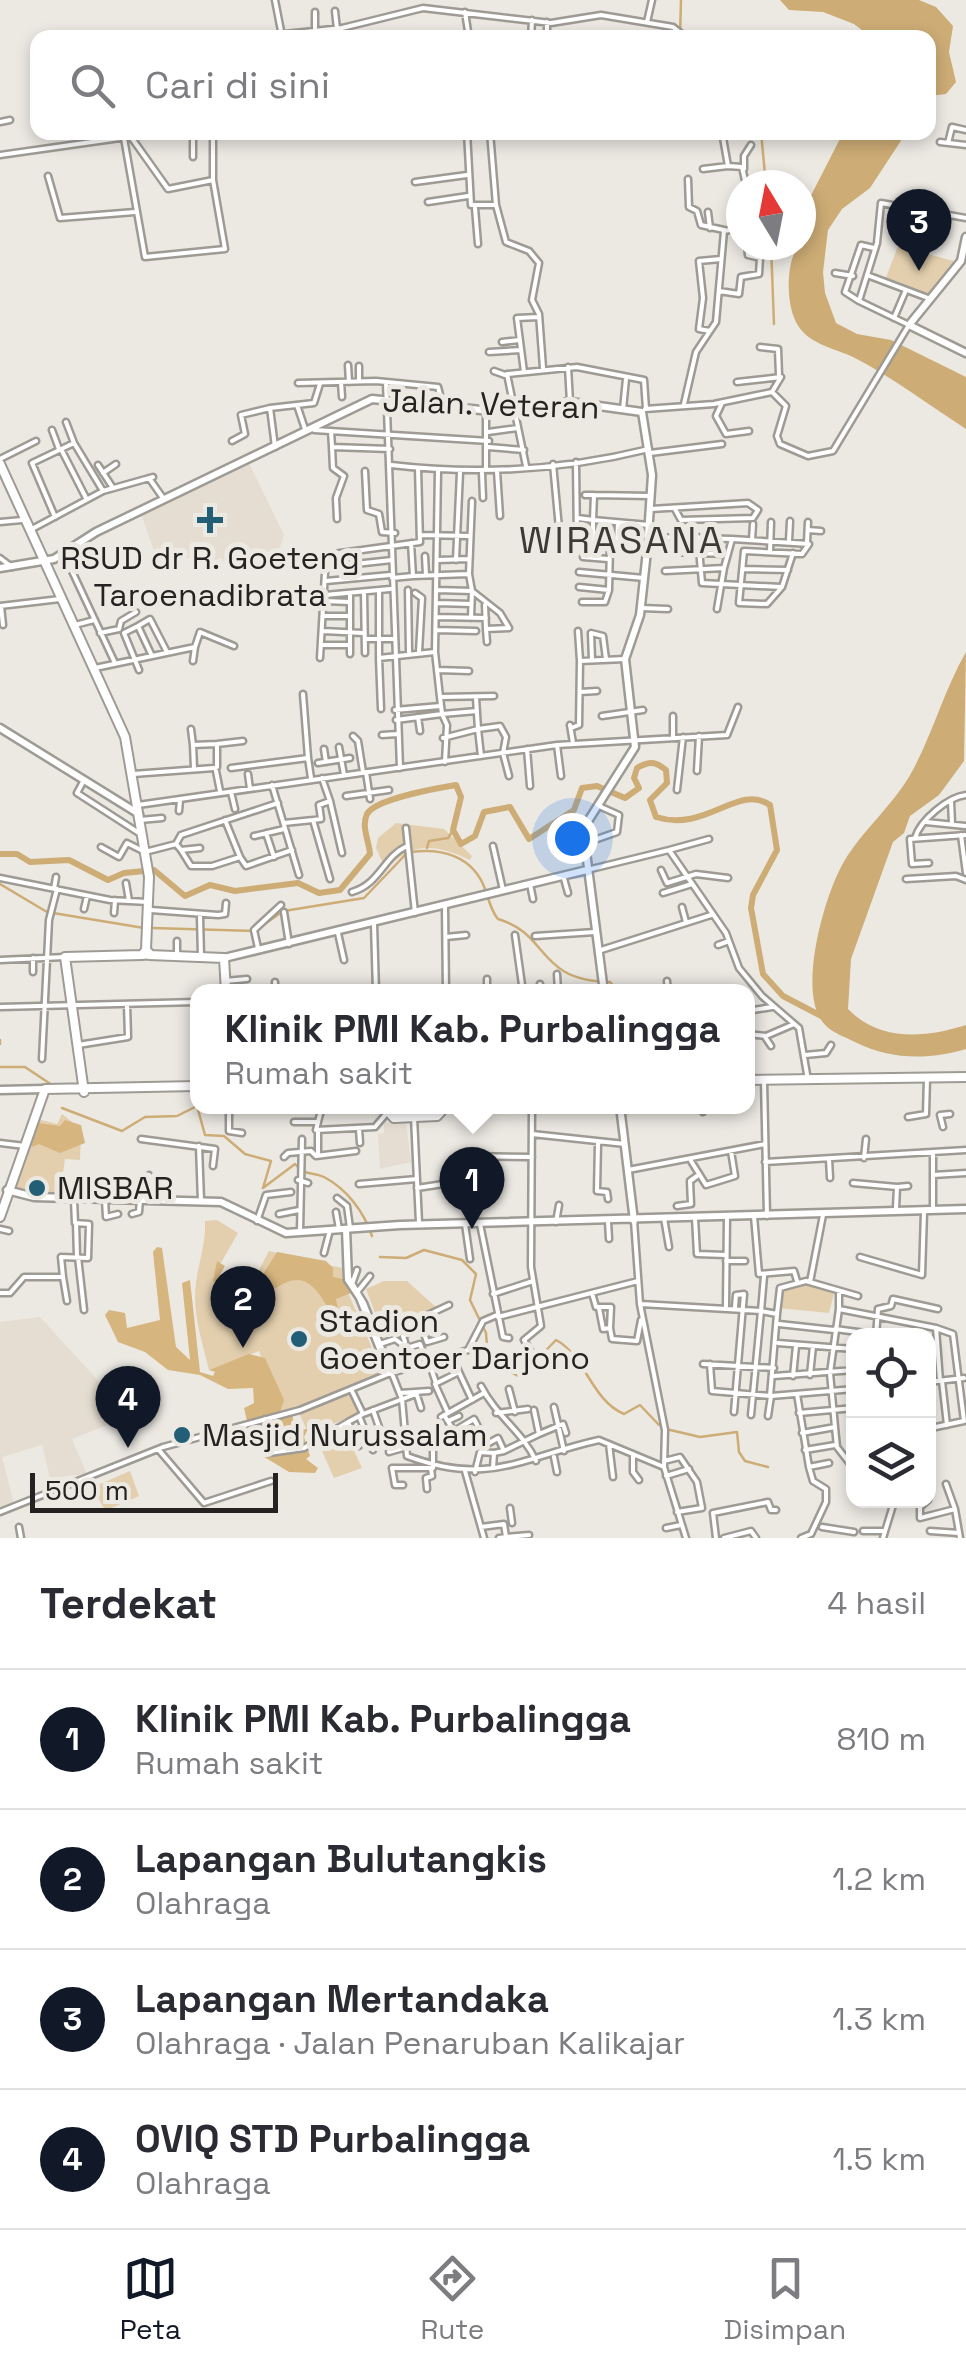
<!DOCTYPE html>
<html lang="id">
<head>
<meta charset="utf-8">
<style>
	:root { --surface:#fff; --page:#f2f2f3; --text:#2b2b33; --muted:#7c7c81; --line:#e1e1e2; --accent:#111827 }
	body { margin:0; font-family:"Space Grotesk",sans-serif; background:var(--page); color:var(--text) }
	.controls { position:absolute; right:30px; bottom:30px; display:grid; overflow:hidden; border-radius:20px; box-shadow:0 5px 15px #0003 }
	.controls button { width:90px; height:90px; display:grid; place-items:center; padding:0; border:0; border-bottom:2px solid var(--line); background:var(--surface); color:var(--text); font:50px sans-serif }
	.compass { position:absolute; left:726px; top:170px; width:90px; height:90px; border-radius:50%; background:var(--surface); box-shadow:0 5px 15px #0003; rotate:350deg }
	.scale { position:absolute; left:30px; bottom:25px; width:248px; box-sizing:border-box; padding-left:10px; border:5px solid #242321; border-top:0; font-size:28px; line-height:35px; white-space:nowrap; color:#242321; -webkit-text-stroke:8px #ece9e3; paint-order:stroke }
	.you { position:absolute; left:572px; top:838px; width:35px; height:35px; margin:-25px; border:8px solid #fff; border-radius:50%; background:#1a73e8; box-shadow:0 0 0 15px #1a73e833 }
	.badge { display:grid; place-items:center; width:65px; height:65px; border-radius:50%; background:var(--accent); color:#fff; font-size:32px; font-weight:700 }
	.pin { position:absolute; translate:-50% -82px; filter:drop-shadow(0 2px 5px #0008) }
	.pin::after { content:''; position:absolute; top:52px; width:35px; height:30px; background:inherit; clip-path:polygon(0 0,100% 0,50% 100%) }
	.popup { position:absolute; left:190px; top:984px; width:565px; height:130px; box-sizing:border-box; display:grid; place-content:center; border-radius:20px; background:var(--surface); filter:drop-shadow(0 2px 8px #0005); font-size:32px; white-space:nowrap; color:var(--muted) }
	.popup b { font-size:38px; color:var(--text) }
	.popup::after { content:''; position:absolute; left:50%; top:100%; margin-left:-20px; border:20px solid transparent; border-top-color:var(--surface) }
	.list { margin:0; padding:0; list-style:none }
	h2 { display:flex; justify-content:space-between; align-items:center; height:130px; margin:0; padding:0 40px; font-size:42px }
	h2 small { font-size:32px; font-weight:400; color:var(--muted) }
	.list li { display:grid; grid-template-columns:65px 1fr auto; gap:30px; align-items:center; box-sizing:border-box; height:140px; padding:0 40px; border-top:2px solid var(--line) }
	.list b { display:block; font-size:38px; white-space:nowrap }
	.list p { margin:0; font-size:32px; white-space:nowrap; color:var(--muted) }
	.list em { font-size:32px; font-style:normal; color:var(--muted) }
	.icon { flex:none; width:55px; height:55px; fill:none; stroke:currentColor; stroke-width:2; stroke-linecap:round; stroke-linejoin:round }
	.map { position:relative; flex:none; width:966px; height:1538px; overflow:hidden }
	.search { position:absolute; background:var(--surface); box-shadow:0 5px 15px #0003; left:30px; right:30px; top:30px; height:110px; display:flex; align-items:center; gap:25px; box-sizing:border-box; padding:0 35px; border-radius:20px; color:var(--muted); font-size:38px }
	.sheet { height:690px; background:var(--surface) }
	nav { display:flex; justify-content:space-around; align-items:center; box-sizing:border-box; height:140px; border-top:2px solid var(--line); background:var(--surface); font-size:28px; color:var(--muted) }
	nav a { display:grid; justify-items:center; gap:5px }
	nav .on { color:var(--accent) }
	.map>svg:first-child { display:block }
</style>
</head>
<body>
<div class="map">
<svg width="966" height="1538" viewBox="0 0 966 1538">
	<rect width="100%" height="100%" fill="#ece9e3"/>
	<path fill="#e5ddd1" d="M249 463 284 535 279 550 227 567 221 558 207 564 205 560 195 563 193 557 159 566 141 513Z
		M406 1122 411 1162 380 1169 378 1134 384 1133V1123Z
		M40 1317 104 1387 115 1422 72 1439 87 1474 50 1478 42 1445 2 1457 14 1504 0 1510V1322Z"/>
	<path fill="#e3cfae" d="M898 246 957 262 927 296 885 280Z
		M396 823 444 829 472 856 470 860C437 845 412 840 386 870L376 848 378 838Z
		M62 1114 81 1129 80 1160 65 1159 60 1195 20 1193 16 1184 37 1119 57 1124Z
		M217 1220 238 1233 213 1277 245 1296 269 1251 342 1268 343 1281 382 1371 388 1373 281 1414 259 1351 209 1370C202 1341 192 1312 196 1283 199 1261 206 1243 205 1221Z
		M384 1281H407L437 1308 381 1329 366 1289Z
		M807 1283 834 1293 829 1313 779 1308 782 1291Z
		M350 1390 360 1412 309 1435 299 1413Z
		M344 1429 362 1468 334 1478 319 1444Z
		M130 1471 139 1496 105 1511 93 1487Z"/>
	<path fill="#d6b57e" d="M65 1120 81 1125 85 1143 60 1153 39 1144 32 1147 30 1134 38 1123 60 1126Z
		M157 1247 162 1248 176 1347 190 1360 182 1283 190 1280 200 1372 213 1376 215 1372 209 1370 249 1354 265 1358 284 1400 280 1412 247 1421 244 1408 254 1403 253 1388 228 1389 200 1375 168 1370 145 1352 118 1342 105 1315 109 1310 125 1313 127 1328 160 1320 153 1252Z
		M277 1252 326 1261 333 1268V1277L343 1279 351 1293 336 1299 340 1321 335 1322C298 1240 279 1303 237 1303L213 1281 217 1261 225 1266 218 1278 252 1292Z
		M292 1414 296 1430 308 1429 304 1437 310 1456 306 1459 318 1468 315 1473 289 1472 261 1455 263 1423 264 1452 275 1454 283 1435 276 1424 266 1421Z"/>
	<path fill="#cdac75" d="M780 0H919L936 7 953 26 949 52 956 82 946 94 929 96 928 38 871 37 854 24 823 12 789 10Z
		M843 133H906L870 188 842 209 828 230 823 272 825 293 836 323 857 334 891 340 966 377V429C929 405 892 377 853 357 836 349 810 344 799 327 786 308 786 271 795 251L791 245H801V215Z
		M966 652 964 761 939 795 910 816 904 833 893 842 851 959 848 1009C880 1042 925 1038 966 1025V1049C929 1060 890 1060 855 1042 841 1035 826 1031 819 1016 800 981 826 887 848 855 866 828 892 805 909 777 932 737 943 692 966 652Z"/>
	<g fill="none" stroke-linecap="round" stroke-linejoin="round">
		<path stroke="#cdac75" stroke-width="2.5" d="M680 38 681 0
			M761 132 766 185
			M771 245 774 324
			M427 848 429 841 448 838 453 830
			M411 852C442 848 473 856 485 889 489 900 491 911 498 919 550 934 536 981 610 982L619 992
			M0 884 47 912 144 928
			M284 911 364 898 406 854
			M152 928 255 931 279 914
			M0 1040V1044
			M0 1067H25L55 1087
			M62 1108 122 1131 145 1117 177 1116 197 1106 205 1135 224 1136 245 1154 271 1161 263 1188 295 1164C306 1177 312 1171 324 1177 347 1189 364 1212 372 1236
			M380 1257 406 1258 424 1250 462 1260 476 1274 470 1300 486 1333 488 1360 520 1377 556 1340C585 1355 591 1400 624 1414L640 1405 659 1425
			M666 1429 700 1437 737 1432 739 1452 745 1461 768 1467"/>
		<path stroke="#cdac75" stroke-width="6" d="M0 854H17L30 862 69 860 108 880 124 873 154 870 185 896 210 885 235 891 298 883 319 893 340 890 370 854C369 841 361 826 367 814 375 799 438 788 456 785L461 797 453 830 461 844 475 836 484 812 510 807 529 839 574 810 582 788 597 786 625 798 639 788 634 778 637 768C649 761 655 761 666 770L667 783 650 800 656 817C706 833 738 783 770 805L777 850 753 895 751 908 763 974 783 996 825 1018"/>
		<defs>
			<path id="street" d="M275 0 281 31
				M335 11 337 29
				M315 12V29
				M465 12 469 38
				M547 22V38
				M647 22 652 0
				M246 38 342 28 423 8 551 23 601 15 673 27 687 38
				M531 38 532 20
				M0 122 10 120
				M467 132 471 205H496
				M490 132 496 205 506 242 529 251 539 263 532 300 539 314 543 368
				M722 132 728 166 742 167 746 185
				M193 136V157
				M131 137 168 189 213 180
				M124 138 145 257 225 249 213 180V135
				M940 142 966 145
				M948 143 952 127 966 130
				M0 155 134 136 217 132
				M703 169 728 166
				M744 169V156L751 145
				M48 176 60 218 135 212
				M688 179 689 207 697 211 701 225 724 230
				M415 182 467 175
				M428 202 468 196
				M475 208 478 244
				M708 212 710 228
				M835 273 853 276
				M867 275 928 298
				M719 291 739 294 741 277 759 274 760 258 748 255 747 245
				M859 301 845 292 861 245 874 248
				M894 318 906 290
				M710 331 699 329 703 298 699 261 721 259
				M502 342 520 340
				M760 347 778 349 779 375
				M489 352 521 350
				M348 365 349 382
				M359 366V381
				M568 367 570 402
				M494 371 505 375
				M524 372 517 318 538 317
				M341 382 342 397
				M386 382 400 768
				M298 383 376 381 438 387 443 406
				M772 392 786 406 777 436 780 444 808 456 833 451 909 325 859 301 877 243 881 203 966 218
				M722 403 716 416 726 434 749 431
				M684 404 696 352 716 322 724 231 741 228
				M297 405 305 429
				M623 409 626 379
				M645 409 714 404 772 392 781 377 737 382
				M486 410V470
				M66 422 74 443
				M52 430 59 449
				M314 430 489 441
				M331 431 332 447 390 449
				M488 432 518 428
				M232 441 245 434 241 415 270 408
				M275 447 270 408 314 403 320 384
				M332 447 333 468 344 476 336 498 337 519
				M488 447 524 450
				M61 449 86 498
				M650 453 722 444
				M0 459 36 441
				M576 462 577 542
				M553 464 560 539
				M98 465 113 488
				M391 465C477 475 565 470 649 449
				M526 466 507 374 577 367 644 380 646 409
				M365 471 367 510 379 514 382 532 395 533
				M497 471 500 516
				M103 473 116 464
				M482 473 483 498
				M149 478 163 498
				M594 495 650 496
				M651 509 748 503 758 510 753 518 681 520 675 509
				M55 517 32 463 74 443 103 491
				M578 518 593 520 594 495H585
				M0 522 22 520
				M32 529 103 491 153 477
				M808 530 821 531
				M421 535 469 536
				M648 537 732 539 724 568 665 571
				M698 537 702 583 781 587
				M732 539 809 544 802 554 744 551 739 603 767 604 782 587 793 553
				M556 540 610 546 609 590 579 587
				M752 540 753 524
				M789 541 790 521
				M807 542 808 522
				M593 543V520L649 525
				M605 545 606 522
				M610 546 617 544 618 523
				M667 552 728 554
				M770 552 771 522
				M64 554 115 663
				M425 556 426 575
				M583 557 608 559
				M0 558 12 567
				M438 560 468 559
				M456 560 460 472
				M327 567 392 560
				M743 569 788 570
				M579 572 644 578
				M469 574 472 591 500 613 509 628 486 629 485 605
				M413 576 469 574 472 501
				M392 578 413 576 411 543
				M326 581 390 575
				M408 590 409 652
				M437 590 472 591 471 618
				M379 591V656
				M364 592 365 653
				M415 593 422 598 419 652
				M350 594V654
				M325 595 390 589
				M325 601 349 602
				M582 602H605L609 590
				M437 603 471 604
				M0 606 60 599
				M1 606 3 625
				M641 608 668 609
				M717 609 724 568
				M323 616H349
				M437 617 486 618
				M75 625 94 620
				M138 626 124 633 139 670
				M486 629 487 642
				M436 630 476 631
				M323 631 363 633
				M578 631 580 661 625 659
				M100 633 119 629 121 621 136 612
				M365 639H393
				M321 645H350
				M435 652 440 697
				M152 656 138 626 150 619 167 652
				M320 658 326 555 420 542 418 468
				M592 660 591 633 603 636 606 659
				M193 661 195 647
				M95 668 195 647 200 632 234 646
				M438 670 469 671
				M580 692 597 691
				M476 698 478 729 500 726 506 737 503 753 509 776
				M381 709 379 658 435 652 438 471
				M395 710 440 706
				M477 711 442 714 440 697 494 696
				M602 716 643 710
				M418 717 420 731
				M396 720 442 714 447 725 445 762
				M570 725 573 743
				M571 728 579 725 580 661
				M191 729 193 745
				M382 735 398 734
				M353 736 358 741 363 772
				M673 737V716
				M443 738 478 729 481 756
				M217 744 243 741
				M557 745 561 776
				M339 747 344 775
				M324 749 326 762
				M527 749 530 786
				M308 758 311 778
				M318 763 350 758
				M194 768 193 745 217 744V767
				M231 768 308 758 303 694
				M216 771 220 791
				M697 771 699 736
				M366 772 370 799
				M133 774 214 768
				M248 774 250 789
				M322 778 330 801 319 805 321 819 313 820 330 879
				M84 780 77 793 139 833
				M272 785 299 875
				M677 790 683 737
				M231 792 235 809
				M346 796 389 790
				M330 801 342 853
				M951 801 952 824
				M138 805 557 745 727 735 738 707
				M179 811 180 800
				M140 820 162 818
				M225 820 240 857
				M926 822 965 826
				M284 823 313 820
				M406 828 415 913
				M266 833 274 857
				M961 835 966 873
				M254 836 284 829
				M915 838C920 820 948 797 966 795
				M597 839 617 832 619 815 599 806
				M176 844 181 850 200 848
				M493 846 503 890
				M101 847 119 857 127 843 145 852 176 844 181 835 278 803
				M181 850 191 866H212L240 857 246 866 292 850
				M669 850 709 839
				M929 863 912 864 910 839 966 835
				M587 870 669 850 726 933 739 968 762 996 799 1028 808 1080
				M661 870 667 883 696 874 728 878
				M563 875 568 893
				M0 878 110 900 148 902
				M906 879 956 876 966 880
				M126 883 129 901
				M530 884 533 899
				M54 889 56 877
				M352 892C380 884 383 857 407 846
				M663 893 692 884
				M445 907 446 992
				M682 907 686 922
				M84 909 87 896
				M151 910 218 915 225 914 226 903
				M284 912 289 944
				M114 913 115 900
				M200 917 201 957
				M374 924 376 992
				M338 933 344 960
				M515 935 523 992
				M535 936 595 932
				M446 937 466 935
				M177 941V957
				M718 945 729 941
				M258 948 254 930 281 905
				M598 951 711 915
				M0 960 65 957
				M33 972V958
				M557 974 558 992
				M487 979V992
				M225 981 247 979
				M667 981 668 992
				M540 984V992
				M642 989V992
				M275 992V982
				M0 1007 197 1002
				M747 1011 772 1007
				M747 1034 766 1036 794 1024
				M765 1037 771 1046
				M78 1045 128 1037 127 1004
				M805 1055 826 1053 831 1045
				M42 1059 49 920 57 889
				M764 1081 767 1216
				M229 1106V1131L242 1133
				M322 1106 316 1130 375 1127 386 1114
				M532 1106 531 1267 541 1326 524 1340 534 1357
				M702 1106 703 1112
				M414 1117 419 1223
				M908 1117 926 1114 927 1078
				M294 1122H316
				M943 1127 940 1115 950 1114
				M359 1129 360 1143
				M318 1132V1155
				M532 1134 625 1144
				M141 1139 215 1149 213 1166
				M0 1143 25 1146
				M598 1143 597 1191 607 1192 608 1199
				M199 1146 201 1201
				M284 1157 288 1153 311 1151 316 1156 356 1151
				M864 1158 866 1139
				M829 1159 830 1178
				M454 1161 455 1167H464
				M691 1161 706 1185 735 1176 731 1151
				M765 1162 966 1150
				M628 1170 765 1144
				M149 1175 150 1198
				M933 1175 966 1173
				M298 1180 308 1183
				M463 1180 480 1182 479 1168
				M480 1182 492 1181
				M853 1183 897 1187
				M359 1184 417 1179
				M417 1188 463 1181 465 1156 532 1157
				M337 1198 347 1206 350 1228
				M105 1199 106 1217 118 1214
				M677 1206 691 1204 690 1181 697 1176
				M933 1207V1152
				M896 1208 897 1187 908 1186
				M336 1212 339 1229
				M132 1214 139 1212 140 1199
				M279 1214 299 1210
				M754 1216 759 1274 794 1271 797 1281
				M664 1218 669 1247
				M695 1218 697 1254 726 1255
				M257 1221 266 1195 291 1192
				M608 1221 609 1239
				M634 1221 640 1304 665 1430 664 1467 686 1538
				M556 1222 559 1205
				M76 1223 77 1256
				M465 1224 470 1259
				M480 1224 503 1337 509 1338
				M0 1229 9 1231
				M345 1229 347 1280 359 1298 389 1374
				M347 1229 349 1278 364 1303 402 1399 407 1456C490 1487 522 1457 599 1440L664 1467
				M300 1232 302 1139
				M324 1253 330 1230
				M78 1257 84 1310
				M860 1257 922 1275 924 1212
				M726 1261H745
				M63 1277 67 1301
				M810 1282 823 1215
				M352 1284 357 1270
				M358 1291 370 1276
				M839 1291V1309
				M0 1293H10L24 1277H63L61 1257 88 1258 89 1224 75 1223 74 1200
				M592 1293 596 1307H611L610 1328 603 1329 599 1308
				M493 1294 533 1281
				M641 1304 761 1311 764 1276
				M726 1306 727 1217
				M498 1317 638 1281
				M419 1319 449 1305
				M779 1324 834 1330
				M610 1328 612 1339 637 1341 641 1320
				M835 1329 888 1336
				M876 1336 878 1309 891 1306 893 1299 938 1309
				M405 1342 403 1336 413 1330 410 1322 419 1319 427 1342 444 1337
				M778 1343 854 1349
				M380 1344 395 1339 407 1348 420 1344 427 1362
				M451 1355 472 1400
				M429 1362 436 1383
				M703 1364 774 1368
				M710 1364 712 1391 771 1396 854 1389
				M850 1371 852 1351
				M810 1375 813 1346
				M774 1376 854 1370
				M793 1376 796 1346
				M942 1381 947 1425
				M928 1382 964 1378
				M481 1386C496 1416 523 1432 536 1461
				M351 1389 363 1414 416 1394
				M509 1389 515 1412
				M416 1392 421 1408
				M400 1393 429 1391
				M797 1394 809 1467 829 1463
				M770 1396 777 1314
				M554 1407 564 1451
				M373 1410 381 1433
				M534 1410 539 1434 563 1424 566 1433
				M928 1410 931 1428 964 1421 953 1334 936 1328
				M734 1412 744 1294 736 1295 735 1307
				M448 1413 435 1384 459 1372
				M496 1413 528 1409
				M799 1413 854 1408
				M444 1415 454 1431 474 1419 487 1444 498 1438 504 1451 539 1434
				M751 1415 761 1311 777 1314 780 1288 806 1281 858 1296
				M359 1416 373 1450
				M768 1416 771 1396
				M441 1417 484 1393
				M265 1419 269 1453 304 1448 348 1422
				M448 1421 459 1416
				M835 1427 837 1447 854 1469
				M802 1433 835 1427 830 1373 839 1309 936 1328 940 1381
				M609 1444 613 1477
				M359 1446 348 1422 363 1414
				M158 1449 204 1503 271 1481
				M805 1450 835 1445
				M389 1452 403 1448
				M633 1454V1472L639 1480
				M554 1457 557 1472
				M664 1461 680 1457 697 1482 702 1508 677 1512
				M493 1468 494 1453 504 1451
				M465 1471 484 1538
				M475 1472 480 1452 494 1453
				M666 1476 689 1469
				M928 1483V1496
				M946 1484 955 1509
				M403 1485H395L392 1468H433V1433L414 1435 415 1440
				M427 1489 426 1478 432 1476 431 1469
				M510 1508 512 1523
				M0 1512 163 1447 300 1410 388 1374 468 1350 483 1321 497 1315
				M920 1518 955 1509 960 1538
				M920 1518V1507L928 1500
				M19 1527 21 1538
				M481 1527 504 1524 506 1537 499 1538
				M822 1527 854 1532
				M666 1528 681 1525
				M863 1531H885
				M930 1531 959 1533
				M506 1537 529 1535
				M716 1538 713 1513 768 1502 771 1510H776
				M724 1538 751 1531 756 1538
				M801 1538 811 1534 826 1502V1489L813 1481 809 1467
				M883 1538 894 1502 888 1500"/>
			<path id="secondary" d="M966 237 961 261 909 325 966 353
				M0 568 54 559 96 532 372 399 481 410 570 402 642 412 652 475 647 551 640 615 625 659 635 747 583 829 604 992
				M0 728 139 814
				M224 958 587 870
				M0 1090 45 1089
				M620 1106 634 1221
				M7 1190 34 1197 221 1202 286 1233 400 1225 966 1209"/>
			<path id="primary" d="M0 464 125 737 149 877 146 950
				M149 955 224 958 226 992
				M747 1080 966 1077
				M84 1092 65 957 142 955 146 950 150 954 142 955
				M383 1106 394 1118 437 1116 446 1106
				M0 1217 45 1089 197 1086"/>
		</defs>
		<use href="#street" stroke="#9e9b95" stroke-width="9"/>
		<use href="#secondary" stroke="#9e9b95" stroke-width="11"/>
		<use href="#primary" stroke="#9e9b95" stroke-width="12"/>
		<use href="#street" stroke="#fff" stroke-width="4"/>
		<use href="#secondary" stroke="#fff" stroke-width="6"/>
		<use href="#primary" stroke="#fff" stroke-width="8"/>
	</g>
	<g fill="#235e77" stroke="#ece9e3" stroke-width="4">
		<path d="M205 505h10v10h10v10h-10v10h-10v-10h-10v-10h10z"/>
		<circle cx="37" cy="1188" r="10"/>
		<circle cx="299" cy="1339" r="10"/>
		<circle cx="182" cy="1435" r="10"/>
	</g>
	<g text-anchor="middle" stroke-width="10" stroke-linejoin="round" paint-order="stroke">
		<g font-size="32" fill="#242321" stroke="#ece9e3">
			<text transform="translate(491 404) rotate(2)" y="11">Jalan. Veteran</text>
		</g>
		<g font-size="32" fill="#242321" stroke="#ece9e3" text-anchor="start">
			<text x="210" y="569" text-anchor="middle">RSUD dr R. Goeteng<tspan x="210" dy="37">Taroenadibrata</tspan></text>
			<text x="57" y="1199">MISBAR</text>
			<text x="319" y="1332">Stadion<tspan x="319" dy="37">Goentoer Darjono</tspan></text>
			<text x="202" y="1446">Masjid Nurussalam</text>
		</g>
		<g font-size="38" letter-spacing="2.5" fill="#3c3a35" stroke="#ece9e3">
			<text x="622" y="553">WIRASANA</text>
		</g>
	</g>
</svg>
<div class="controls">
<button><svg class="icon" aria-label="locate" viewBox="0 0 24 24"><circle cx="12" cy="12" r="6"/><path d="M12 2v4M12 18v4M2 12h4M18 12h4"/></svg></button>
<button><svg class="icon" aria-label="layers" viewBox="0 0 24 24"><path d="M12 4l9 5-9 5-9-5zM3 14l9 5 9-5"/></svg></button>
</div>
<svg class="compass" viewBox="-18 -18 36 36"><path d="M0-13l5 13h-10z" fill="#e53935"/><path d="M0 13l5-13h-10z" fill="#7c7c81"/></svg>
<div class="scale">500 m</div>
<div class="you"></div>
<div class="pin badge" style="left:472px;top:1229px">1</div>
<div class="popup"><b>Klinik PMI Kab. Purbalingga</b>Rumah sakit</div>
<div class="pin badge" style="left:243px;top:1348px">2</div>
<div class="pin badge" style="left:919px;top:271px">3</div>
<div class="pin badge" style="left:128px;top:1448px">4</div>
<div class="search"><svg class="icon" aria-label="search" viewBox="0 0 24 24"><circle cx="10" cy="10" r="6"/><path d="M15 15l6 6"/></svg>Cari di sini</div>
</div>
<section class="sheet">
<h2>Terdekat<small>4 hasil</small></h2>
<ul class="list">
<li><span class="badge">1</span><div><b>Klinik PMI Kab. Purbalingga</b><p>Rumah sakit</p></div><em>810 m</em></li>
<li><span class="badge">2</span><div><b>Lapangan Bulutangkis</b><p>Olahraga</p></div><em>1.2 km</em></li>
<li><span class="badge">3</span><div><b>Lapangan Mertandaka</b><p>Olahraga · Jalan Penaruban Kalikajar</p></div><em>1.3 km</em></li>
<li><span class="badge">4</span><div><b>OVIQ STD Purbalingga</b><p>Olahraga</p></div><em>1.5 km</em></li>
</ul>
</section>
<nav>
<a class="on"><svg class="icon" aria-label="map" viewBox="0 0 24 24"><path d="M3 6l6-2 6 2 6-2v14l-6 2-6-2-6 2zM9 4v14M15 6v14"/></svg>Peta</a>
<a><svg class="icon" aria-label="directions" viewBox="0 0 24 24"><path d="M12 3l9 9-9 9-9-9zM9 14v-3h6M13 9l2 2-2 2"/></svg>Rute</a>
<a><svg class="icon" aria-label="saved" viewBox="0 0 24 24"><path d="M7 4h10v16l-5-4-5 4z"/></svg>Disimpan</a>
</nav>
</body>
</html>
